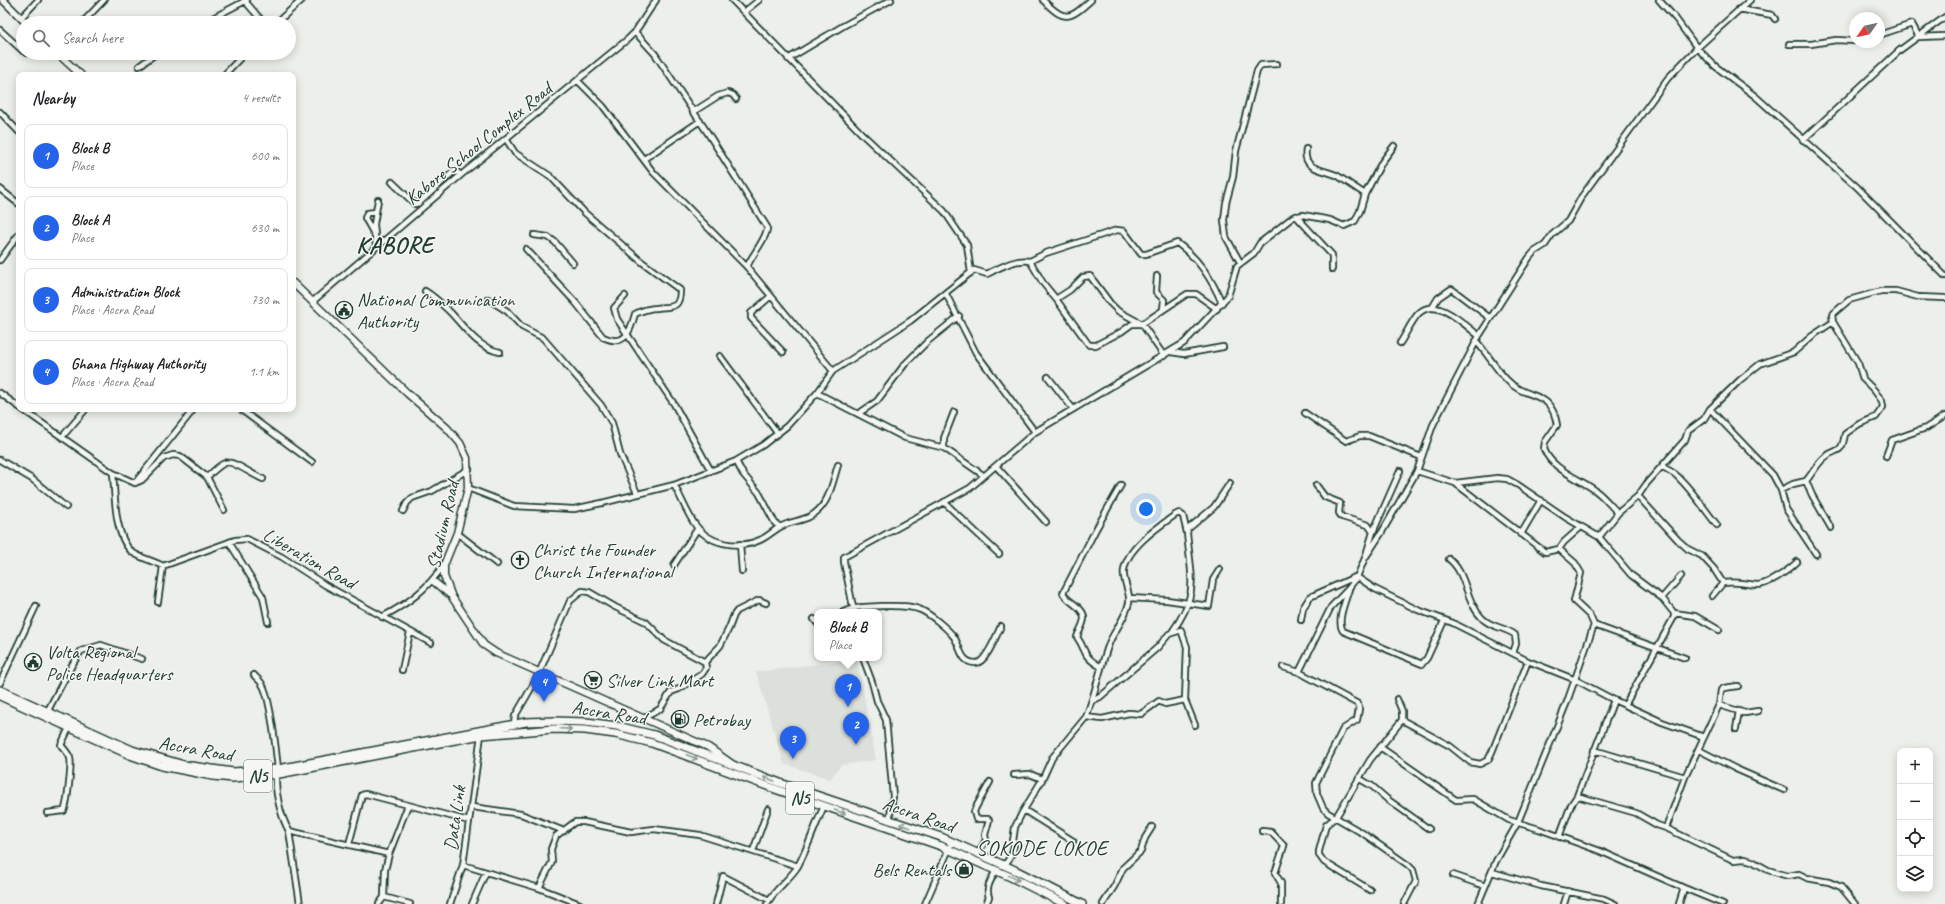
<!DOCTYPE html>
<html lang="en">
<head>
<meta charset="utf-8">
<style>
	:root { --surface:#fff; --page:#f2f2f2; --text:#202124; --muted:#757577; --line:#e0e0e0; --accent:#2563eb }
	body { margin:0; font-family:Caveat,sans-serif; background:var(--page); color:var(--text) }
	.controls { position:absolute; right:12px; bottom:12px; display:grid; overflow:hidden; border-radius:8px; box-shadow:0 2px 10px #0003 }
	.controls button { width:36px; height:36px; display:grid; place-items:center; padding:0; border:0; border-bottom:1px solid var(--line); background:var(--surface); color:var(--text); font:20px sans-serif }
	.compass { position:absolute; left:1849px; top:12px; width:36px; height:36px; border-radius:50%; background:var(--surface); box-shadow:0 2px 10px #0003; rotate:236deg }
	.you { position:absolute; left:1146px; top:509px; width:14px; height:14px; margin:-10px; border:3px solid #fff; border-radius:50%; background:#1a73e8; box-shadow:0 0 0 6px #1a73e833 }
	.badge { display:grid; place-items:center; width:26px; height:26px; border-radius:50%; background:var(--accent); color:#fff; font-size:13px; font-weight:700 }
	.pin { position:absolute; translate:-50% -33px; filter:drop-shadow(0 1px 2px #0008) }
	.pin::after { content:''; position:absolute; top:21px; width:14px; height:12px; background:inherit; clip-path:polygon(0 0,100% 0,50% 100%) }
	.popup { position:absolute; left:814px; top:609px; width:68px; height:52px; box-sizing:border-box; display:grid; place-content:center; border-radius:8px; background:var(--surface); filter:drop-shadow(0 1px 3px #0005); font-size:13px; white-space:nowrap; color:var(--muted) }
	.popup b { font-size:15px; color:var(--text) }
	.popup::after { content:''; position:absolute; left:50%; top:100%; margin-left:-8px; border:8px solid transparent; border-top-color:var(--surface) }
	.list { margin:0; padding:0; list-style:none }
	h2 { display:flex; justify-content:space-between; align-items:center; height:52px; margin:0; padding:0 16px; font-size:17px }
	h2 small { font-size:13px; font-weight:400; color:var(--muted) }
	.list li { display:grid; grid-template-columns:26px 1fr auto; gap:12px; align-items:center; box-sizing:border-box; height:64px; margin:0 8px 8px; padding:0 8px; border:1px solid var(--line); border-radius:8px }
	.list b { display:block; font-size:15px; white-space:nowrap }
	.list p { margin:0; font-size:13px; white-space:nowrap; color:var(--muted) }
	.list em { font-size:13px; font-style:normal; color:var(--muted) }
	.icon { flex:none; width:22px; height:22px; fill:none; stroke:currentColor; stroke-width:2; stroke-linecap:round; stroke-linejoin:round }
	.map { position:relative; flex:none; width:1945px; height:904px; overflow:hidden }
	.search { position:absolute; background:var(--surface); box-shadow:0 2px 10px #0003; left:16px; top:16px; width:280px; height:44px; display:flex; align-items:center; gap:10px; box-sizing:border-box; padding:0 14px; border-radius:22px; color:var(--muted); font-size:15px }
	.panel { position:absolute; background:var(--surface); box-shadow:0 2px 10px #0003; left:16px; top:72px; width:280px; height:340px; border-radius:8px }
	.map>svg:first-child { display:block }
</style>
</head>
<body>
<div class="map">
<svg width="1945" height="904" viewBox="0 0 1945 904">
	<rect width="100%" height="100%" fill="#edefea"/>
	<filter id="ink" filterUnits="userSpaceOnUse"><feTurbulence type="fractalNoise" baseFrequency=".025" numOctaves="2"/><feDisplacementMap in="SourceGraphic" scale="8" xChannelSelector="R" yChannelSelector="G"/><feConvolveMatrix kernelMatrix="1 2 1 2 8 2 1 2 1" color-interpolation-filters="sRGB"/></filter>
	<g filter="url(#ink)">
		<path fill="#dce0db" d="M857 659 876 760 841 765 830 779 784 764 756 672Z"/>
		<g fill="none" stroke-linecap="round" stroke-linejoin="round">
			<defs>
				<path id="minor" d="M244 0 264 23
					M732 0 863 135 944 211 967 245 971 273
					M1043 0C1065 23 1070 19 1091 0
					M1659 0 1676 19 1697 48 1750 0
					M1739 9 1772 15 1775 19
					M744 12 759 0
					M21 18 38 0
					M82 23 104 0
					M203 23 247 0
					M276 23 302 0
					M0 30 23 51
					M635 32 655 54 709 135 767 227C768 237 751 256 747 267
					M1879 35 1912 24 1919 37
					M1919 37 1945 36
					M1789 44H1811L1836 40 1855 41
					M27 53H42
					M788 59 843 26 891 0
					M139 66 157 53
					M224 75 245 53
					M578 81 603 106 653 172 747 267 833 371
					M0 112 19 132
					M693 112 718 96 728 93 733 95 736 99
					M506 139 515 153 550 176 585 213 642 262 680 290C680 310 671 306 657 308 650 308 641 311 635 314 630 333 625 347 603 337L576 303 526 249
					M1803 140 1900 50 1945 17
					M1306 149C1302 171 1325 169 1338 176 1347 182 1356 188 1365 194
					M644 159 700 121
					M392 182 415 204 419 203 452 173 457 172 461 175
					M0 189 19 204
					M1296 216 1332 255V269
					M374 234 365 218 367 213 376 212
					M534 235 548 237 555 242 573 263
					M376 247 374 224 378 200
					M0 260 19 234
					M1030 261 1046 253 1117 230 1124 231 1141 254H1146L1177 243C1199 259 1211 278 1222 303
					M1240 262 1226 237 1224 220 1226 203 1233 177 1236 151 1257 71 1261 65 1277 64
					M1157 276 1156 292 1164 300 1163 309
					M425 291C435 297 443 305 451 313 466 329 478 348 500 352
					M946 294 976 353 1035 432
					M625 296 614 308 617 319 674 404 711 471
					M771 296 751 313V318L783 352
					M488 299 507 311 522 327 543 338 601 405 612 423 620 454 637 493
					M1056 299 1089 345H1096L1121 332 1132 324H1142L1187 294H1196L1217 309
					M312 302 461 175 628 39 635 32 656 0
					M1432 308 1438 298 1451 289 1453 290 1490 318
					M1476 341C1487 353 1495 368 1507 380 1526 401 1551 388 1557 425L1545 442 1544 449C1552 470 1579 478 1596 491 1604 497 1611 506 1618 513
					M1400 343C1406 334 1411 322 1418 314 1436 295 1465 325 1479 336
					M1171 352 1184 354 1223 347
					M720 356 778 434
					M1048 377 1073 409
					M0 393 19 407
					M817 393 905 438 944 448 983 475
					M22 409 113 473C115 494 114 536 132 552 140 558 154 561 163 566L235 540 247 539 282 557 325 585 431 643
					M240 409 312 462
					M1710 409 1773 475 1781 490 1786 509 1816 554
					M1305 413 1346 441 1360 436H1369L1421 457
					M858 414 877 401 905 364 928 341 959 316
					M62 437 86 409
					M944 448V438L954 412
					M1886 456 1892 440 1926 428 1945 416
					M0 460 32 479 66 507
					M736 461 743 474 759 493 775 523 780 527
					M996 466 1046 522
					M1662 466C1667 470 1673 472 1677 476 1693 491 1704 509 1717 525
					M1417 471 1455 483 1545 552 1559 549 1564 542 1581 527
					M113 473 135 483 194 409
					M207 477C213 472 219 465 225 463 232 459 254 476 263 479
					M1806 481C1812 474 1817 464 1824 458 1837 446 1841 457 1845 434L1859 424 1876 417 1883 407 1882 401 1874 390 1863 379 1858 363 1833 322 1832 315 1834 313 1849 300 1881 291H1896L1918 297 1945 298
					M135 483 142 480 164 458 173 455 180 456 207 477 224 510
					M1455 483 1497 478 1507 479 1518 485 1565 517 1599 537 1631 575 1662 598 1674 613V617L1625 705
					M674 485C681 497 686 511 694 523 707 544 738 550 760 540 767 537 773 531 780 527 789 522 800 521 809 517 829 507 832 484 838 465
					M1316 485 1325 497 1340 503 1339 513 1342 517 1368 525 1373 532
					M468 488 514 506 574 509 602 503 674 485 736 461 763 445 787 426 817 393 833 371 910 321 974 270 987 274C999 268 1016 258 1030 261L1043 283 1056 299 1070 290 1083 277 1090 276 1110 303 1118 311 1142 324 1164 356
					M1781 490 1793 484 1806 481 1812 495 1831 528
					M1638 496 1678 540 1688 549 1702 556 1714 569 1723 583C1735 581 1745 584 1757 585 1768 585 1789 570 1797 562
					M944 502 999 554
					M403 511 407 503 412 498 432 491 469 469
					M457 533 497 564
					M1521 534 1541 500
					M1599 537 1618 513 1638 496 1647 483 1685 440 1688 431 1704 419 1710 409 1740 380 1760 364 1794 352 1812 336 1833 322
					M229 542 263 597 268 622
					M740 544 742 571
					M1366 555 1373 532 1400 471
					M1449 559C1467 573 1465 601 1482 618 1491 628 1506 627 1515 635L1516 644 1513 653
					M674 565 698 528
					M1357 577 1375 589 1418 610 1453 623 1528 661 1576 680 1614 700 1662 722 1704 737 1685 777 1666 828 1657 825 1636 813 1577 796 1571 805 1559 837
					M1349 589C1346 600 1336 621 1343 631L1422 664 1427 658 1444 621
					M1712 596 1723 583
					M1129 598 1167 600 1209 606 1213 580 1220 569
					M1662 598 1681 576
					M158 602 163 566
					M843 612C856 606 868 607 882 606 894 606 910 605 921 610 930 614 948 629 954 637 961 647 960 663 976 663 986 663 997 634 1001 626
					M854 612 844 562V557L970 488 1035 432 1184 343 1228 296 1237 266 1254 253 1260 243 1293 217 1303 215 1330 220 1344 226 1355 221 1360 211 1365 194 1382 162 1394 146
					M1674 613 1695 616 1719 630
					M382 617C409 603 426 590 444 565
					M814 619 817 623
					M1301 620 1303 608 1310 597 1355 577
					M1594 625 1685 658
					M1172 632C1200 593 1191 578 1187 533L1188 529 1214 507 1230 483
					M863 658 872 682 877 701 886 720 893 796 889 821
					M705 662 720 646 729 628 734 615 737 611 759 600 766 603
					M1101 667C1081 655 1088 653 1077 637 1079 631 1084 624 1084 618 1084 607 1067 602 1063 593L1096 529 1121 485
					M1283 667 1299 672 1358 704 1359 709 1357 720 1343 729 1316 783 1317 794 1323 808 1328 813 1364 834 1408 865 1413 870 1416 881 1404 904
					M402 670 410 632
					M1299 672 1331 607 1349 588 1357 577 1365 558 1382 532 1417 471 1433 425 1479 336 1529 258 1534 252 1545 245 1552 235 1568 221 1582 196 1668 78 1697 48 1715 66 1755 96 1857 187 1945 276
					M254 675C256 678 260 680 262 684 271 697 276 751 278 769
					M0 683 36 606
					M1092 701 1100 697 1157 648 1169 634 1181 630 1187 647 1185 700 1195 725
					M1719 705 1745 713 1758 711
					M47 712 72 665 81 651 101 645 142 659
					M1086 717 1102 719 1129 713 1141 714 1159 701 1165 704 1185 700
					M644 718 660 709 671 692 679 689 702 674 706 668 705 662
					M1402 720 1450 746 1470 762 1480 764 1488 760 1492 752 1528 661
					M514 724 515 716 536 680 570 601 582 591 589 592 615 607 646 622 664 640 705 662
					M1736 729 1739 711
					M1704 737 1719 705 1721 690 1724 688 1738 686
					M1380 747 1456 800 1473 799 1509 820 1539 829 1600 851 1684 888 1679 904
					M1594 750 1685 777
					M1699 750 1736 769 1784 790
					M276 775C275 792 280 815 289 831L300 904
					M1014 775 1030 774 1042 779
					M1360 779 1372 786 1387 799 1429 829
					M1577 796 1614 700
					M472 807 521 814 564 831
					M1024 810 1073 841
					M47 813 64 811C67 806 72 764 70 758 69 754 64 749 61 745L69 728
					M1666 828 1733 860 1745 859 1752 861 1768 870 1788 876 1799 874 1807 878 1829 882 1841 887 1855 904
					M289 831 389 854 408 805 469 821
					M1262 831 1271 832 1284 846 1275 873 1281 883V904
					M349 844 362 795 366 794 408 805
					M753 851 768 809
					M978 853 986 840 985 835 989 820 988 819H976L974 812 976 807 990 782
					M463 865 539 888 580 904
					M1005 865 1012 854 1014 847 1013 841 1015 827 1022 813 1042 780 1052 758 1086 717C1096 692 1100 666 1110 641 1116 629 1126 616 1129 603 1131 592 1122 581 1124 570 1127 548 1158 527 1175 515L1179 513 1183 516 1187 533
					M1492 872 1541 886 1604 899 1615 904
					M1453 875 1485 886
					M539 888 552 862 551 849 556 836 575 822H584L631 832 654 829 700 835 798 866
					M1684 888 1723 904
					M1370 890 1324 862 1319 855V851L1326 825 1336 817 1370 760 1402 720V711L1397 699
					M384 897 410 904
					M379 904 384 897 385 870 389 854
					M450 904 463 865 481 735
					M472 904 486 872
					M716 904 723 876 769 900
					M767 904C772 892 790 879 798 866 808 847 815 826 824 806
					M925 904 952 842
					M986 904 989 897C985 887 992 879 996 870
					M1103 904 1115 885 1123 868 1141 851 1145 838 1152 827
					M1478 904 1496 861 1518 822 1567 702 1594 625 1590 616 1574 601 1581 573 1575 563 1559 549
					M1564 904 1568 891"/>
				<path id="secondary" d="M3 0 26 23
					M57 53 81 75
					M293 283 407 393 447 428 460 443 467 458 468 488 457 533 444 565V576L452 597 484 645 496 653 708 747 732 764
					M433 581 449 594"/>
				<path id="primary" d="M0 690 132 750 184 765 233 772 278 769 526 722 554 721 586 722 617 726 654 735 780 783 941 837 1017 871 1082 904
					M0 696 130 755 162 766 213 776 233 778 279 774 481 735 554 729 585 730 615 734 652 743 778 790 941 846 1013 878 1065 904"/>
			</defs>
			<use href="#minor" stroke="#1f3d34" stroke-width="8"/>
			<use href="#secondary" stroke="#1f3d34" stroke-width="9"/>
			<use href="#primary" stroke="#1f3d34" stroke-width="10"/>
			<use href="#minor" stroke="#f6f6f2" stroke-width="4.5"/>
			<use href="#secondary" stroke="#f6f6f2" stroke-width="6"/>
			<use href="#primary" stroke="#f6f6f2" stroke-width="7"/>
		</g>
		<defs><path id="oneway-shaft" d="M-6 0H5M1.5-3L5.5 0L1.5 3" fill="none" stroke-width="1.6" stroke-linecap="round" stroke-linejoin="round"/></defs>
		<g stroke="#8a9a93">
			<use href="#oneway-shaft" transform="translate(566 729) rotate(2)"/>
			<use href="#oneway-shaft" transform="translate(692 757) rotate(21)"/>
			<use href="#oneway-shaft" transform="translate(769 779) rotate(-160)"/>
			<use href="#oneway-shaft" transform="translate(840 812) rotate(19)"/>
			<use href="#oneway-shaft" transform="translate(905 826) rotate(-162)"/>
			<use href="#oneway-shaft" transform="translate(1014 878) rotate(26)"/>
		</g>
	</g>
	<defs>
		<symbol id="civic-ring" viewBox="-11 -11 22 22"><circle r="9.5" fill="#f6f6f2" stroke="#1f3d34" stroke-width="1.5"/><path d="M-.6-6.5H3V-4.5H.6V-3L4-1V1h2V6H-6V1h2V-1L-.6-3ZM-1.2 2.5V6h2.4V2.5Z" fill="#1f3d34"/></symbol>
		<symbol id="church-ring" viewBox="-11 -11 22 22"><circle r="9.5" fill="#f6f6f2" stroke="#1f3d34" stroke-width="1.5"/><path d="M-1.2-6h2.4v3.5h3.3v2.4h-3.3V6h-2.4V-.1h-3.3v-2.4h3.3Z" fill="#1f3d34"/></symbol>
		<symbol id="supermarket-ring" viewBox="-11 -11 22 22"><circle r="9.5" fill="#f6f6f2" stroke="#1f3d34" stroke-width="1.5"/><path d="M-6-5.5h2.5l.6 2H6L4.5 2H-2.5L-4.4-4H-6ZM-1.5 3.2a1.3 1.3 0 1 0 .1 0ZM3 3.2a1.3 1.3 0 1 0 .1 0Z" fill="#1f3d34"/></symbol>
		<symbol id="fuel-ring" viewBox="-11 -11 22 22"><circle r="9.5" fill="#f6f6f2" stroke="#1f3d34" stroke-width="1.5"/><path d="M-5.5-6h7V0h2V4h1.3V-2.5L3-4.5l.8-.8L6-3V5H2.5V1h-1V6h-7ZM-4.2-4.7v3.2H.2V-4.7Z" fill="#1f3d34"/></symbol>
		<symbol id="shop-ring" viewBox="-11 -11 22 22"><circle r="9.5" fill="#f6f6f2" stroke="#1f3d34" stroke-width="1.5"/><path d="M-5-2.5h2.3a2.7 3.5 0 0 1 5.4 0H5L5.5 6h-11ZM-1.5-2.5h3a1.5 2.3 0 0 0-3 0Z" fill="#1f3d34"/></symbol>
	</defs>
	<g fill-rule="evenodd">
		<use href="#civic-ring" x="334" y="300" width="20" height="20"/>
		<use href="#church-ring" x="510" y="550" width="20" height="20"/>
		<use href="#civic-ring" x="23" y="652" width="20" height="20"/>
		<use href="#supermarket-ring" x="583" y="670" width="20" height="20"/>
		<use href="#fuel-ring" x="670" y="709" width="20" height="20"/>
		<use href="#shop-ring" x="954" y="859" width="20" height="20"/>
	</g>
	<g text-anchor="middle" stroke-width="3" stroke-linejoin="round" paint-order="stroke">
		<g fill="#f6f6f2" stroke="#60746d" stroke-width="1">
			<rect x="244" y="760" width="28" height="32" rx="3"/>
			<rect x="786" y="782" width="28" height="32" rx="3"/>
		</g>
		<g font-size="18" font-weight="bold" fill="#1f3d34">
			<text x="258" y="782">N5</text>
			<text x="800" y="804">N5</text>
		</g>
		<g font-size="19" fill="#1f3d34" stroke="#f6f6f2">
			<text transform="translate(478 143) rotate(-39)" y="7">Kabore School Complex Road</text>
			<text transform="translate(442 525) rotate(-77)" y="7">Stadium Road</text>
			<text transform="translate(310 558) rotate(30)" y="7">Liberation Road</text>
			<text transform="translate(609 712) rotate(9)" y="7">Accra Road</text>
			<text transform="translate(196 748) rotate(10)" y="7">Accra Road</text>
			<text transform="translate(919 814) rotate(19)" y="7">Accra Road</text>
			<text transform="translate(454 818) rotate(-82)" y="7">Data Link</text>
		</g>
		<g font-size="19" fill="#1f3d34" stroke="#f6f6f2" text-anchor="start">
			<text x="357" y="306">National Communication<tspan x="357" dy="22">Authority</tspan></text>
			<text x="533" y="556">Christ the Founder<tspan x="533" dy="22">Church International</tspan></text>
			<text x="46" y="658">Volta Regional<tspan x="46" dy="22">Police Headquarters</tspan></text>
			<text x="606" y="687">Silver Link Mart</text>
			<text x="693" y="726">Petrobay</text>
			<text x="951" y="876" text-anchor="end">Bels Rentals</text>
		</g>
		<g font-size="21" letter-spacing="1" fill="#1f3d34" stroke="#f6f6f2">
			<text x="1042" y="855">SOKODE LOKOE</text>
		</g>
		<g font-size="23" font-weight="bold" letter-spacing="1" fill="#1f3d34" stroke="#f6f6f2">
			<text x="395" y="253">KABORE</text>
		</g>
	</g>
</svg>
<div class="controls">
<button>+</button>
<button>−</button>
<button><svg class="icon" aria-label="locate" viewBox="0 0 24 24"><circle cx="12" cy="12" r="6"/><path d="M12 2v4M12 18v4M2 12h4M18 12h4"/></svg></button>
<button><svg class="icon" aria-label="layers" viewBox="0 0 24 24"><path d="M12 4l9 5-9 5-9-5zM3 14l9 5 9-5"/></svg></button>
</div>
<svg class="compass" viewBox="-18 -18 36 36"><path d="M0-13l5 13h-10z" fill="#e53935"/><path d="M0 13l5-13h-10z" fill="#757577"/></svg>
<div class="you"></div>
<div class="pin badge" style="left:848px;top:707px">1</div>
<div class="popup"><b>Block B</b>Place</div>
<div class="pin badge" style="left:856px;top:745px">2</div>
<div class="pin badge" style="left:793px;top:759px">3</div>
<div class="pin badge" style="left:544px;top:702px">4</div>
<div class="search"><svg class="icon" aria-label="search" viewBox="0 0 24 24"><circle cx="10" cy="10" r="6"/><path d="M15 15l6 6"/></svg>Search here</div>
<section class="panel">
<h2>Nearby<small>4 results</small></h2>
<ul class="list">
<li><span class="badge">1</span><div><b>Block B</b><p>Place</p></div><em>600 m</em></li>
<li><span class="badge">2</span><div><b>Block A</b><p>Place</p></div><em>630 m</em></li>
<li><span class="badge">3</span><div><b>Administration Block</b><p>Place · Accra Road</p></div><em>730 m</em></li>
<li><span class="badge">4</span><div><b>Ghana Highway Authority</b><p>Place · Accra Road</p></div><em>1.1 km</em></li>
</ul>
</section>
</div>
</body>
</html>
